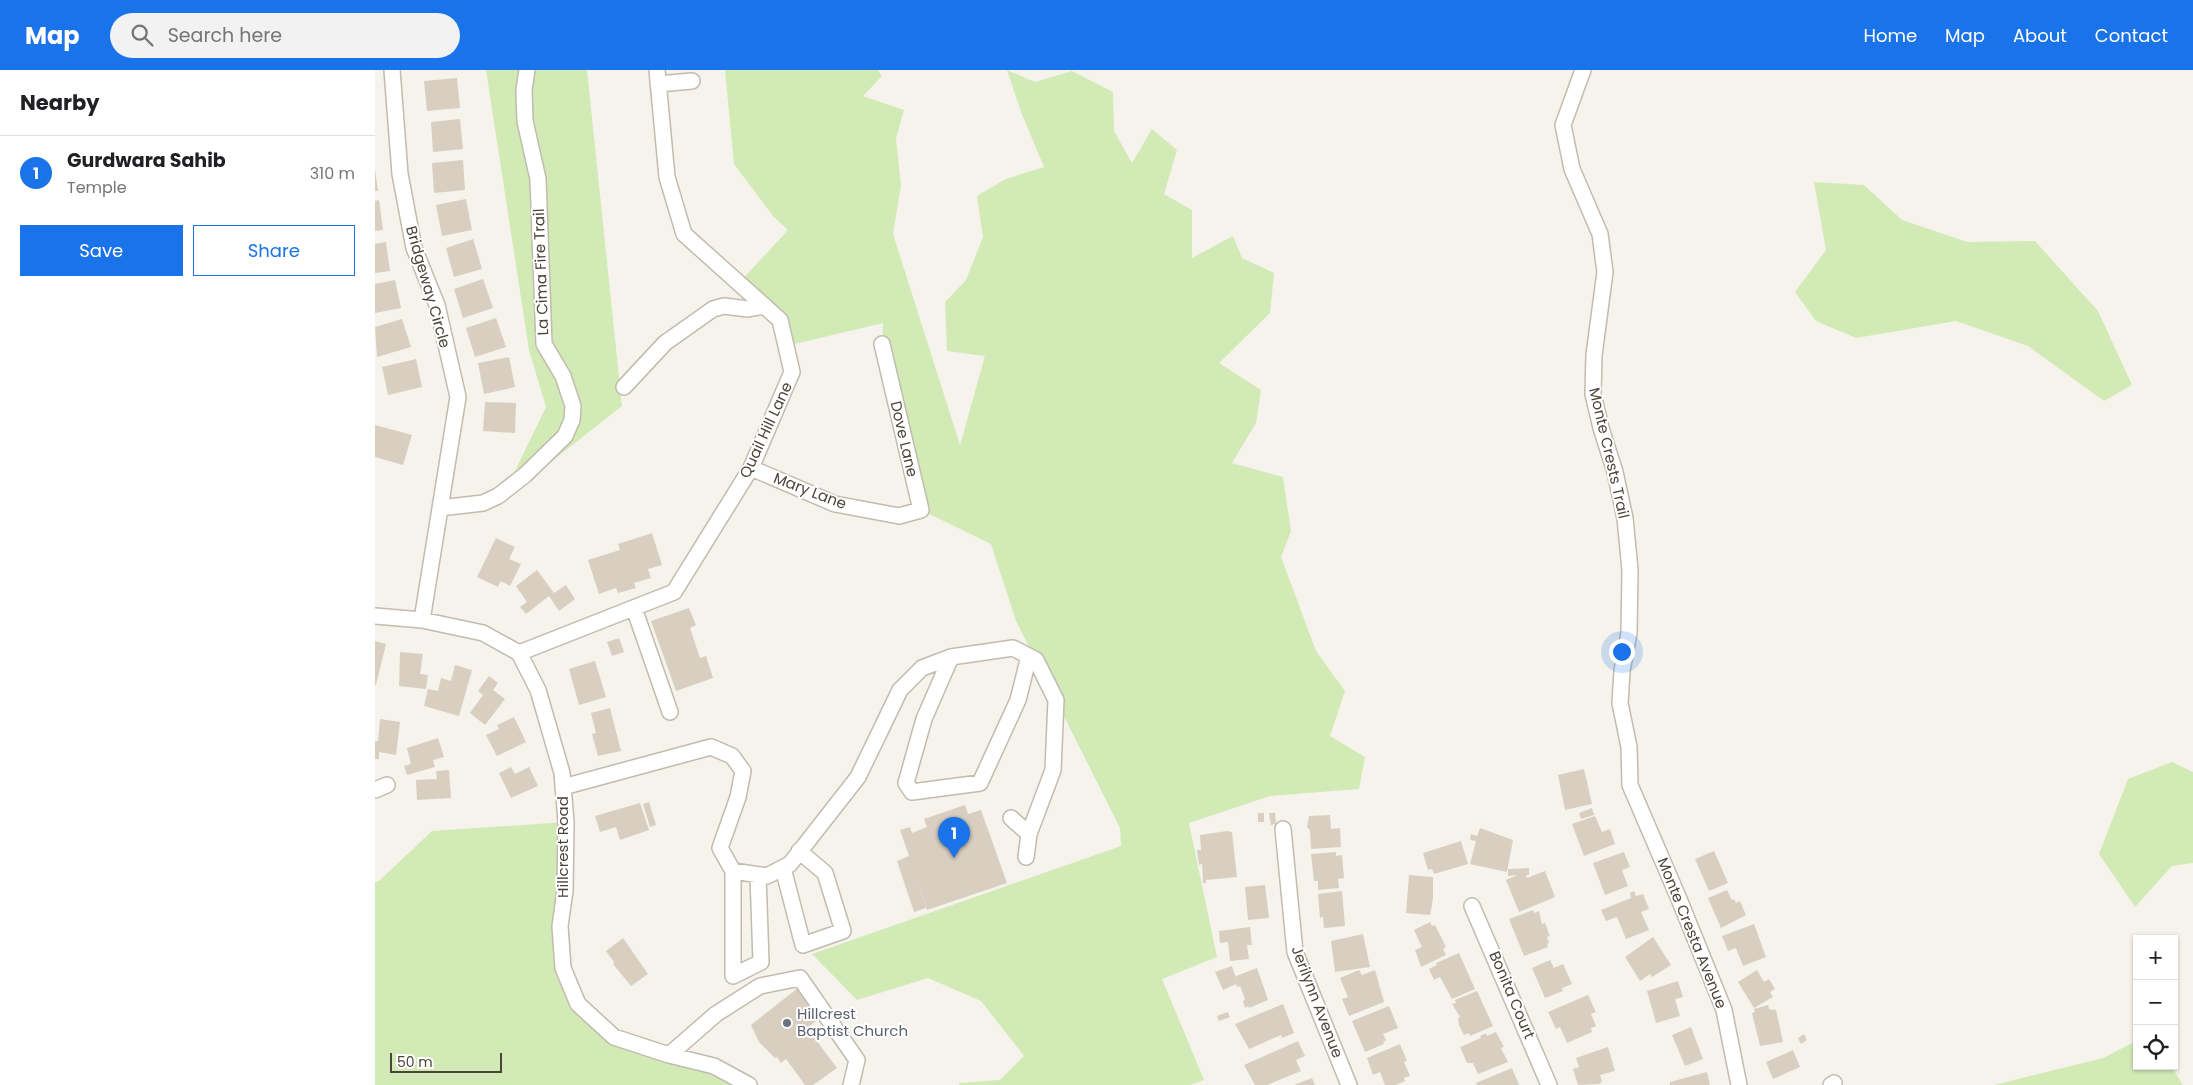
<!DOCTYPE html>
<html lang="en">
<head>
<meta charset="utf-8">
<style>
	:root { --surface:#fff; --page:#f2f2f2; --text:#202124; --muted:#757577; --line:#e0e0e0; --accent:#1a73e8 }
	body { margin:0; font-family:Poppins,sans-serif; background:var(--page); color:var(--text) }
	.controls { position:absolute; right:15px; bottom:15px; display:grid; overflow:hidden; border-radius:0px; box-shadow:0 1px 4px #0004 }
	.controls button { width:45px; height:45px; display:grid; place-items:center; padding:0; border:0; border-bottom:1px solid var(--line); background:var(--surface); color:var(--text); font:25px sans-serif }
	.scale { position:absolute; left:15px; bottom:12px; width:112px; box-sizing:border-box; padding-left:5px; border:2px solid #4b4439; border-top:0; font-size:14px; line-height:18px; white-space:nowrap; color:#4b4439; -webkit-text-stroke:4px #fff; paint-order:stroke }
	.you { position:absolute; left:1246px; top:581px; width:18px; height:18px; margin:-12px; border:4px solid #fff; border-radius:50%; background:#1a73e8; box-shadow:0 0 0 8px #1a73e833 }
	.badge { display:grid; place-items:center; width:32px; height:32px; border-radius:50%; background:var(--accent); color:#fff; font-size:16px; font-weight:700 }
	.pin { position:absolute; translate:-50% -41px; filter:drop-shadow(0 1px 2px #0008) }
	.pin::after { content:''; position:absolute; top:26px; width:18px; height:15px; background:inherit; clip-path:polygon(0 0,100% 0,50% 100%) }
	.list { margin:0; padding:0; list-style:none }
	h2 { display:flex; justify-content:space-between; align-items:center; height:65px; margin:0; padding:0 20px; font-size:21px }
	h2 small { font-size:16px; font-weight:400; color:var(--muted) }
	.list li { display:grid; grid-template-columns:32px 1fr auto; gap:15px; align-items:center; box-sizing:border-box; height:75px; padding:0 20px; border-top:1px solid var(--line) }
	.list b { display:block; font-size:19px; white-space:nowrap }
	.list p { margin:0; font-size:16px; white-space:nowrap; color:var(--muted) }
	.list em { font-size:16px; font-style:normal; color:var(--muted) }
	.actions { display:flex; gap:10px; padding:15px 20px }
	.actions a { flex:1; padding:11px 0; border:1px solid var(--accent); border-radius:0px; text-align:center; font-size:18px; color:var(--accent) }
	.actions .main { background:var(--accent); color:#fff }
	.icon { flex:none; width:28px; height:28px; fill:none; stroke:currentColor; stroke-width:2; stroke-linecap:round; stroke-linejoin:round }
	.map { position:relative; flex:none; width:1818px; height:1015px; overflow:hidden }
	header { display:flex; align-items:center; gap:30px; box-sizing:border-box; height:70px; padding:0 25px; background:var(--accent); color:#fff }
	header strong { font-size:24px }
	nav { display:flex; gap:28px; margin-inline-start:auto; font-size:18px }
	.search { width:350px; height:45px; background:var(--page); display:flex; align-items:center; gap:12px; box-sizing:border-box; padding:0 18px; border-radius:28px; color:var(--muted); font-size:19px }
	main { display:flex }
	aside { flex:1; background:var(--surface) }
	.map>svg:first-child { display:block }
</style>
</head>
<body>
<header>
<strong>Map</strong>
<div class="search"><svg class="icon" aria-label="search" viewBox="0 0 24 24"><circle cx="10" cy="10" r="6"/><path d="M15 15l6 6"/></svg>Search here</div>
<nav><a>Home</a><a>Map</a><a>About</a><a>Contact</a></nav>
</header>
<main>
<aside>
<h2>Nearby<small></small></h2>
<ul class="list">
<li><span class="badge">1</span><div><b>Gurdwara Sahib</b><p>Temple</p></div><em>310 m</em></li>
</ul>
<div class="actions"><a class="main">Save</a><a>Share</a></div>
</aside>
<div class="map">
<svg width="1818" height="1015" viewBox="0 0 1818 1015">
	<rect width="100%" height="100%" fill="#f6f3ec"/>
	<path fill="#d2eab5" d="M111 0H212L247 336 125 432 171 337 154 280Z
		M350 0H503L507 6 488 26 529 40 521 68 526 116 518 164 585 375 610 286 572 281 570 232 591 210 608 167 602 126 631 109 669 97 646 42 632 0 660 12 697 1 738 22 739 61 757 93 777 59 802 80 789 124 817 140V188L858 166 867 188 899 203 895 243 844 293 886 320 881 353 857 393 908 407 916 461 906 487 941 581 970 621 955 666 990 687 984 719 895 726 814 753 842 887 787 909 829 1010 815 1015H584V1013L625 1010 649 986 606 931 553 908 482 930 437 884 746 776 745 758 641 551 616 474 546 440 507 274 508 253 411 276 405 250 364 213 413 160 398 146 359 94Z
		M1439 112 1489 115 1527 150 1592 172 1660 171 1723 241 1757 315 1729 331 1653 276 1581 251 1481 268 1441 251 1420 222 1451 180Z
		M1797 692 1818 702V793L1797 796 1760 837 1724 784 1753 709Z
		M191 752 185 856 203 934 239 967 374 1015H0V812L4 811 57 761Z
		M1762 945V996H1796L1808 1015H1619L1728 988 1761 971 1758 952Z"/>
	<path fill="#d8cfc1" d="M82 8 85 38 52 41 49 11Z
		M85 49 88 79 58 82 56 52Z
		M88 90 90 120 59 123 57 93Z
		M0 99 3 121H0Z
		M91 129 97 160 67 166 61 135Z
		M4 130 8 160 0 161V131Z
		M98 169 107 199 79 207 71 178Z
		M11 172 15 201 0 203V174Z
		M108 209 118 238 88 248 79 219Z
		M20 210 26 238 0 243V214Z
		M121 248 131 277 100 287 91 258Z
		M27 249 36 277 2 287 0 257Z
		M134 287 140 317 109 324 103 293Z
		M41 289 47 317 13 325 7 297Z
		M110 332 141 333 140 363 108 361Z
		M0 355 37 365 28 395 0 387Z
		M277 463 287 495 273 499 276 508 259 513 261 518 243 523 241 518 224 524 213 490 245 480 243 474Z
		M121 468 140 477 134 489 146 494 135 516 126 511 123 517 102 507Z
		M162 500 179 523 191 515 200 529 184 541 174 526 151 544 145 537 152 532 141 516Z
		M314 538 321 555 315 558 325 588 331 586 338 608 301 621 276 551Z
		M244 568 249 582 237 586 232 572Z
		M0 571 11 574 1 615H0Z
		M25 582 48 584 45 604 53 605 51 619 24 616Z
		M220 591 231 627 204 635 194 599Z
		M80 595 97 600 84 646 49 636 53 619 63 621 66 608 76 611Z
		M114 606 123 613 118 620 130 629 110 655 95 643 108 625 103 621Z
		M235 638 246 681 223 686 217 664 221 663 216 643Z
		M139 647 151 672 122 686 111 665 124 659 122 655Z
		M5 649 25 652 21 685 4 682V689H0V671H3Z
		M63 668 69 687 58 690 60 697 32 705 29 696 36 694 32 678Z
		M136 697 140 704 154 697 163 716 136 728 124 703Z
		M1209 699 1217 734 1190 740 1183 705Z
		M74 700 76 728 42 730 41 710 62 709 61 701Z
		M274 732 281 755 275 757 268 734Z
		M265 733 274 760 245 770 241 757 225 762 220 746Z
		M590 735 593 744 606 740 632 813 552 840 540 804 551 838 539 842 522 791 534 786 525 760 535 757 537 763 552 757 549 749Z
		M1217 738 1219 745 1206 749 1204 743Z
		M883 743H889V752H883Z
		M894 743H900L901 754 896 755Z
		M955 745 956 759 965 758 966 777 936 779 935 760 932 757 934 746Z
		M1220 746 1227 762 1235 759 1240 774 1209 786 1197 754Z
		M1105 758 1138 770 1132 802 1095 794 1101 771 1095 770 1096 764 1102 766Z
		M852 761 857 762 862 807 831 810V813H828L827 794 824 795 822 780H826L825 765Z
		M1086 771 1093 794 1059 804 1057 799 1053 800 1048 783Z
		M1339 781 1353 813 1334 821 1320 789Z
		M961 782V786L967 785 969 808 963 809 964 818 943 820V811H939L936 784Z
		M1249 782 1255 797 1247 800 1253 816 1230 825 1218 793Z
		M1154 798V805H1151L1152 808 1170 801 1180 827 1144 842 1131 810 1143 805 1133 806V799Z
		M1034 805 1058 807V829L1055 845 1031 843Z
		M890 815 894 848 873 850 870 817Z
		M1352 820 1357 830 1359 829 1361 833 1365 831 1371 845 1346 858 1333 828Z
		M967 821 970 856 949 858 948 847 945 848 943 824Z
		M1259 821 1261 826 1268 824 1274 839 1266 842 1274 860 1251 869 1242 847 1231 851 1226 840 1256 828 1255 823Z
		M1158 840 1159 843 1164 841 1167 854 1170 853 1175 866 1172 867 1174 873 1172 874 1173 877 1149 886 1134 849Z
		M1055 852 1057 856 1060 855 1071 877 1068 879 1071 885 1046 897 1040 880 1047 877 1039 860Z
		M1379 854 1391 887 1368 896 1361 878 1353 881 1347 866Z
		M875 857 877 875H872L874 889 855 891 853 872 845 873 844 861Z
		M988 864 995 897 960 902 956 871Z
		M1278 867 1296 895 1277 907 1275 904 1265 911 1250 887Z
		M248 868 273 904 256 916 238 894 239 892 231 881Z
		M1084 883 1100 919 1077 929 1065 907 1059 910 1054 899 1062 895 1061 893Z
		M1175 890 1179 898 1188 894 1197 914 1187 918 1188 921 1170 928 1157 898Z
		M857 896 861 908V906L882 898 893 930 874 938 873 936 870 938 868 932 870 929 865 916 862 917 861 914 848 920 840 902Z
		M984 900 987 905 1000 900 1009 932 974 946 967 929 973 927 965 908Z
		M1382 900 1389 912 1394 909 1400 919 1395 922 1398 927 1379 938 1363 912Z
		M1303 911 1308 927 1300 929 1305 946 1281 953 1272 921Z
		M424 917 430 924 428 926 445 948 432 958 462 998 438 1015H430L411 989 406 993 402 987 400 988 384 972 376 955Z
		M1102 921 1118 956 1095 966 1094 963 1089 965 1084 955 1083 948 1085 947 1077 934 1081 933 1080 930Z
		M1213 925 1221 942 1216 944 1221 956 1216 958 1217 962 1192 973 1185 957 1181 959 1173 942Z
		M908 934 919 963 907 968 906 965 874 979 860 954Z
		M1393 935 1394 939 1401 940 1408 972 1385 976 1377 943 1380 942 1379 939Z
		M1014 936 1023 958 1008 964 1011 970 1008 972 1009 974 990 982 977 951Z
		M853 942 855 947 844 951 842 946Z
		M1316 957 1328 989 1310 996 1297 965Z
		M1121 962 1129 977 1126 978 1133 992 1103 1004 1098 993H1092L1085 977 1106 968 1105 966 1111 963 1112 966Z
		M1429 964 1432 970 1426 974 1423 968Z
		M923 971 930 986 921 990 926 1001 892 1015H880L869 995Z
		M1025 974 1032 991 1029 992 1035 1006 1029 1008 1030 1011 1021 1015H1010L1005 1002 998 1005 992 988Z
		M1233 977 1240 1001 1225 1005 1227 1011 1225 1014 1203 1015 1198 999 1204 997 1201 988Z
		M1418 980 1425 997 1398 1009 1391 992Z
		M1137 998 1144 1015H1102L1101 1013Z
		M1332 1002 1335 1015H1295V1012Z
		M937 1008 940 1015H919Z"/>
	<g fill="none" stroke-linecap="round" stroke-linejoin="round">
		<defs>
			<path id="minor" d="M17 0 25 104 39 178 62 235 83 327 47 550
				M1208 0 1188 55 1197 99 1225 164 1230 202 1219 285 1218 324 1226 358 1240 402 1250 448 1255 500 1254 563 1247 601 1245 633 1254 677 1255 715 1304 829 1349 940 1364 1015
				M283 14 317 11
				M249 317 290 273 338 239 349 236 373 239 389 236
				M376 398 460 434 524 446 546 440 507 274
				M65 438 108 433 123 426 150 405 190 366 197 350 198 336 188 306 169 274 163 109 150 51 149 20 152 0
				M259 538 295 642
				M0 546 47 550 108 563 144 583 163 620 187 703 191 752 190 821 185 856 188 898 203 934 239 967 294 985 339 996 374 1015
				M144 583 299 522 376 398 417 302 405 250 309 164 292 107 282 0
				M576 587 549 649 531 713 537 722 605 713 643 630 654 586
				M188 717 336 677 357 686 368 701 363 727 345 778 358 801 392 806 415 794 483 707 525 620 547 598 576 587 638 578 661 590 681 630 678 700 654 764 636 748
				M0 720 12 715
				M908 759 920 882 974 1015
				M651 787 654 764
				M408 798 428 875 468 861 450 803 424 781
				M358 801V906L386 892 383 805
				M1097 836 1174 1015
				M294 985 341 944 385 916 425 908 482 990 476 1015
				M1456 1015 1459 1013"/>
		</defs>
		<use href="#minor" stroke="#c2bbae" stroke-width="18"/>
		<use href="#minor" stroke="#fff" stroke-width="15"/>
	</g>
	<circle fill="#6b7280" stroke="#fff" stroke-width="2" cx="412" cy="953" r="5"/>
	<g text-anchor="middle" stroke-width="4" stroke-linejoin="round" paint-order="stroke">
		<g font-size="15" fill="#4b4439" stroke="#fff">
			<text transform="translate(166 202) rotate(-92)" y="5">La Cima Fire Trail</text>
			<text transform="translate(53 217) rotate(74)" y="5">Bridgeway Circle</text>
			<text transform="translate(391 360) rotate(-65)" y="5">Quail Hill Lane</text>
			<text transform="translate(529 369) rotate(77)" y="5">Dove Lane</text>
			<text transform="translate(1234 383) rotate(77)" y="5">Monte Crests Trail</text>
			<text transform="translate(435 421) rotate(21)" y="5">Mary Lane</text>
			<text transform="translate(188 777) rotate(-90)" y="5">Hillcrest Road</text>
			<text transform="translate(1317 863) rotate(68)" y="5">Monte Cresta Avenue</text>
			<text transform="translate(1137 925) rotate(67)" y="5">Bonita Court</text>
			<text transform="translate(942 932) rotate(69)" y="5">Jerilynn Avenue</text>
		</g>
		<g font-size="15" fill="#5b616d" stroke="#fff" text-anchor="start">
			<text x="422" y="949">Hillcrest<tspan x="422" dy="17">Baptist Church</tspan></text>
		</g>
	</g>
</svg>
<div class="controls">
<button>+</button>
<button>−</button>
<button><svg class="icon" aria-label="locate" viewBox="0 0 24 24"><circle cx="12" cy="12" r="6"/><path d="M12 2v4M12 18v4M2 12h4M18 12h4"/></svg></button>
</div>
<div class="scale">50 m</div>
<div class="you"></div>
<div class="pin badge" style="left:579px;top:788px">1</div>
</div>
</main>
</body>
</html>
